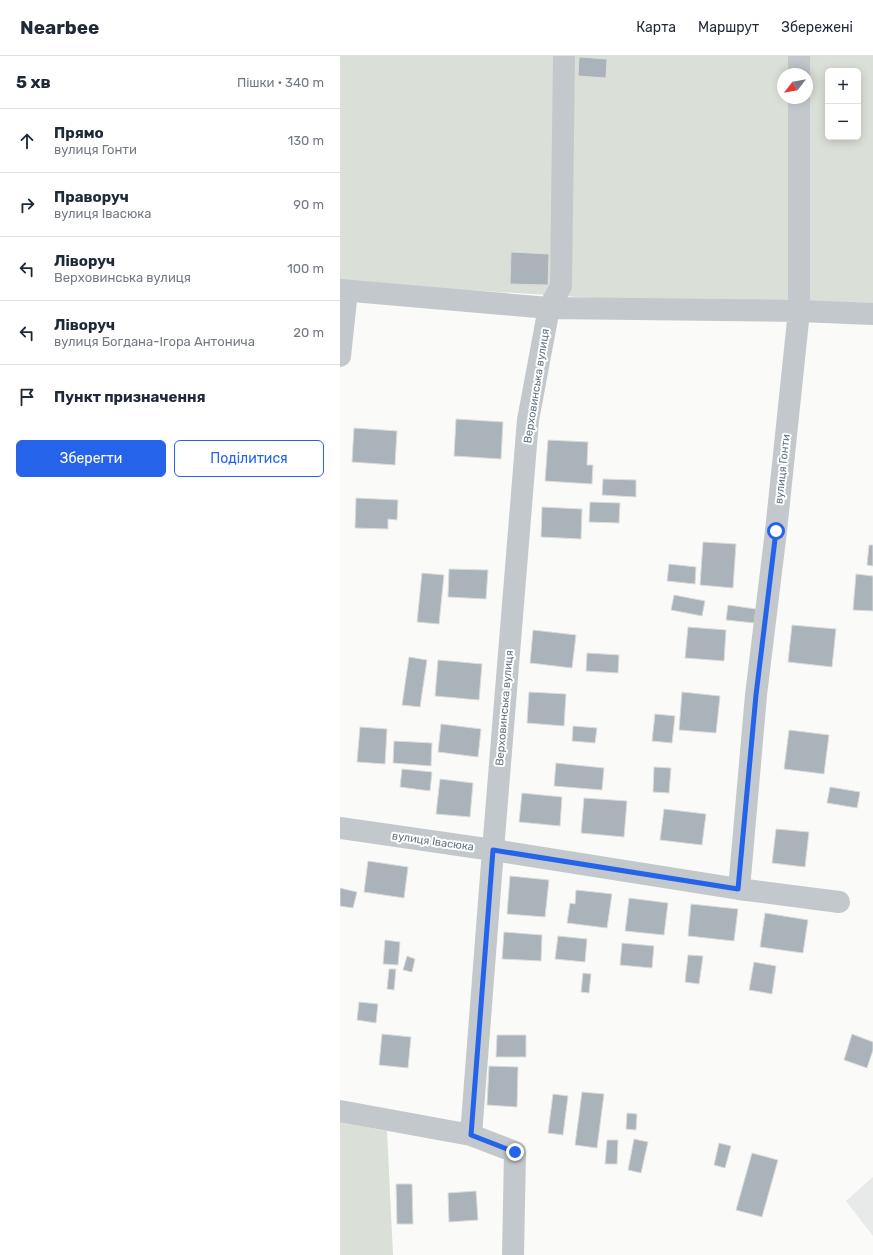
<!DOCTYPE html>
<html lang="uk">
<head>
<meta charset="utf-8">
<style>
	:root { --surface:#fff; --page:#f6f6f7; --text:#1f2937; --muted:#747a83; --line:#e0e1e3; --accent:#2563eb }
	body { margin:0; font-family:Rubik,sans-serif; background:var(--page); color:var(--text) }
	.controls { position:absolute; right:12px; top:12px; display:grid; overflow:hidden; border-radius:6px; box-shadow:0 2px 10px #0003 }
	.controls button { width:36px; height:36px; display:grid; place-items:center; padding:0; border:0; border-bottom:1px solid var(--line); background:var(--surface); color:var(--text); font:20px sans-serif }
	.compass { position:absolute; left:437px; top:12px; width:36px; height:36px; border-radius:50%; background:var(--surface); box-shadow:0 2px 10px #0003; rotate:239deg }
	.stop { position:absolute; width:12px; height:12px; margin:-9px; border:3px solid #2563eb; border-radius:50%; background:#fff }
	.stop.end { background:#2563eb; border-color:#fff; box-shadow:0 1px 4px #0008 }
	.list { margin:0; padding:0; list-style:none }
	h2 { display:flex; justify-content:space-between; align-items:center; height:52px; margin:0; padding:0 16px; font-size:17px }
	h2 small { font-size:13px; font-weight:400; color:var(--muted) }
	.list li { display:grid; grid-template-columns:26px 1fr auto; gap:12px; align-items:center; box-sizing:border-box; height:64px; padding:0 16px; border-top:1px solid var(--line) }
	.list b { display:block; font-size:15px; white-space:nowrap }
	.list p { margin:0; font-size:13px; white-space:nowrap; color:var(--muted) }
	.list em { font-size:13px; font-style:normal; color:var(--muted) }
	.actions { display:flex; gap:8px; padding:12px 16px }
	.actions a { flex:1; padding:9px 0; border:1px solid var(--accent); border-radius:6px; text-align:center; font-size:14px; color:var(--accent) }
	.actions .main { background:var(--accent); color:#fff }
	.icon { flex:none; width:22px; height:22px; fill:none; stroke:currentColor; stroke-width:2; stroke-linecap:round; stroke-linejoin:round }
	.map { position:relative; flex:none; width:533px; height:1199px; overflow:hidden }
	header { display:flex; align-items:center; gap:24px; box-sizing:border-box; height:56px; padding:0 20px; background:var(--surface); border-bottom:1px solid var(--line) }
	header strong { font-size:19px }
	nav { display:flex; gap:22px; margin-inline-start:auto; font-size:14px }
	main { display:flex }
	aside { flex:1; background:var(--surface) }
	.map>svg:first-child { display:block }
</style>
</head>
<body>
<header>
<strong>Nearbee</strong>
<nav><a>Карта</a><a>Маршрут</a><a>Збережені</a></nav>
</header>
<main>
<aside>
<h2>5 хв<small>Пішки · 340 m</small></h2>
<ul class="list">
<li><svg class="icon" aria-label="ahead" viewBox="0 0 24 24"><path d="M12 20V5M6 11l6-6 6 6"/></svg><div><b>Прямо</b><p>вулиця Гонти</p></div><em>130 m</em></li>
<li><svg class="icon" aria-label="right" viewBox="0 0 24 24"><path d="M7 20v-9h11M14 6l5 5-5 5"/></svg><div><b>Праворуч</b><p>вулиця Івасюка</p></div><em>90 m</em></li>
<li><svg class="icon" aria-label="left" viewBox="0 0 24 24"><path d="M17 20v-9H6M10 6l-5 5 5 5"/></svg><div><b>Ліворуч</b><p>Верховинська вулиця</p></div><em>100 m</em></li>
<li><svg class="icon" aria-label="left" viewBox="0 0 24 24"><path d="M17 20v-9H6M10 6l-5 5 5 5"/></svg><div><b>Ліворуч</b><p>вулиця Богдана-Ігора Антонича</p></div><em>20 m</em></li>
<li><svg class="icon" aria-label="arrive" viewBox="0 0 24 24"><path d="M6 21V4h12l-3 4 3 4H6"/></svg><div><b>Пункт призначення</b></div></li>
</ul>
<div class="actions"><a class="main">Зберегти</a><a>Поділитися</a></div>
</aside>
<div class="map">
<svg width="533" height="1199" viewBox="0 0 533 1199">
	<rect width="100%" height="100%" fill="#fafaf8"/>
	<path fill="#e8e9e9" d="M533 1121V1180L506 1145Z"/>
	<path fill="#dadfd7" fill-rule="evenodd" d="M0 0H533V256L459 255 0 226ZM488 15H518V81H488ZM443 18H467V42H443Z
		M0 1066 47 1075 53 1199H0Z"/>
	<path fill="#aab3b9" stroke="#dcdcda" d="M239 1 267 3 266 22 238 20Z
		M171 196 209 198 208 229 170 228Z
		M116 363 163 366 161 403 114 400Z
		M14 372 57 375 55 409 12 406Z
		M208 384 248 386 247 409H253L252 428 205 425Z
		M263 423 296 424V441L262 439Z
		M16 442 58 444 57 464 48 463V473L15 472Z
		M250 446 280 447 279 467 249 466Z
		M202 451 242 453 241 483 201 481Z
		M363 486 396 488 393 532 360 529Z
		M529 489H533V510L527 509Z
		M329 508 356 511 355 528 327 525Z
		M109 513 148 514 146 543 108 541Z
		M82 517 104 519 99 568 77 566Z
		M516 518 533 520V555L513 554Z
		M334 539 365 545 362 560 331 554Z
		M388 549 416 553 414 567 386 564Z
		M452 569 496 573 492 611 448 606Z
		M348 571 386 574 384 605 345 602Z
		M193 574 236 579 232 612 190 607Z
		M247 597 279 599 278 617 246 615Z
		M69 601 87 604 80 651 62 649Z
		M98 604 142 608 139 644 95 640Z
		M189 636 226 638 224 670 187 667Z
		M342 636 380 640 376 677 339 674Z
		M315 658 335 660 332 687 312 685Z
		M101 668 141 673 138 701 98 696Z
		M233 670 257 672 255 687 232 685Z
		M20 671 47 673 45 708 17 706Z
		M449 674 489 679 484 718 444 713Z
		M54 685 92 687 91 710 53 707Z
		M216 707 264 712 262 734 214 730Z
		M314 711 331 712 329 737 313 736Z
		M62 713 92 716 90 735 60 731Z
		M100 723 133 727 130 761 96 758Z
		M490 731 520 736 517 752 487 747Z
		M182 737 222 741 220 770 179 766Z
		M244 742 287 745 284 781 241 777Z
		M324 753 366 758 362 789 320 784Z
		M436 773 469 776 465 811 432 807Z
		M28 805 68 811 64 842 24 836Z
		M170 820 209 824 205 861 167 858Z
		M0 832 17 836 13 852 0 850Z
		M236 834 272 838 267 872 227 867 230 847 235 848Z
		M289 842 328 847 324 879 285 875Z
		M351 848 398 853 394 885 348 880Z
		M425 857 468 864 463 897 420 891Z
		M164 876 202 879 201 905 162 903Z
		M218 880 247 883 245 906 215 903Z
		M45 884 60 886 58 909 43 908Z
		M282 887 314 890 312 912 280 909Z
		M348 899 363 900 359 928 345 926Z
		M67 900 75 903 72 916 63 914Z
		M414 906 436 910 432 938 409 934Z
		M49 913H56L54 934 47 933Z
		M243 917 251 918 249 937 241 936Z
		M19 946 38 948 36 967 17 964Z
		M42 978 71 981 68 1012 39 1009Z
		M512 978 533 986V994L527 1012 504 1004Z
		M157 979H186V1001H156Z
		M149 1010 178 1011 177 1051 147 1049Z
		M242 1036 264 1038 257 1092 235 1089Z
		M213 1038 228 1040 223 1079 208 1077Z
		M287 1057 297 1058 296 1074 286 1073Z
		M294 1083 308 1086 301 1117 288 1114Z
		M267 1084H278L277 1108H265Z
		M379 1087 391 1090 385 1112 374 1109Z
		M412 1097 438 1104 422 1161 396 1154Z
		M56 1128H72L73 1168H57Z
		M136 1135 138 1164 109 1166 108 1137Z"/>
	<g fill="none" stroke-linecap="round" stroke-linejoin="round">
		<path stroke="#c3c8cc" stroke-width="22" d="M459 18V0
			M0 234 209 252 459 255 533 258
			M0 300 7 235
			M0 772 153 794 399 833 499 846
			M399 833 416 639 436 475 459 255V42
			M0 1055 131 1079 175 1096 173 1199
			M131 1079 153 794 188 364 209 252 221 230 224 0"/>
	</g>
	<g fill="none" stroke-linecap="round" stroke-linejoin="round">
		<path stroke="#2563eb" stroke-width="5" d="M175 1096 131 1079 153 794 398 833 416 639 436 475"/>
	</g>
	<g text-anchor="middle" stroke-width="4" stroke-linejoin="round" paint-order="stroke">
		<g font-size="11" fill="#657683" stroke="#fff">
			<text transform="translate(196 330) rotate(-81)" y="4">Верховинська вулиця</text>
			<text transform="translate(442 413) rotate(-84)" y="4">вулиця Гонти</text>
			<text transform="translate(164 652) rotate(-85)" y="4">Верховинська вулиця</text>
			<text transform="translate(93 785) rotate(8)" y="4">вулиця Івасюка</text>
		</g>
	</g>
</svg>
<div class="controls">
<button>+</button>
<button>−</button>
</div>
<svg class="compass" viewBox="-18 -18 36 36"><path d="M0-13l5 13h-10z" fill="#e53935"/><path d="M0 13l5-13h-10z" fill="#747a83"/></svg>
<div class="stop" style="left:436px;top:475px"></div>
<div class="stop end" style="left:175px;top:1096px"></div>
</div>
</main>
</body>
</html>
